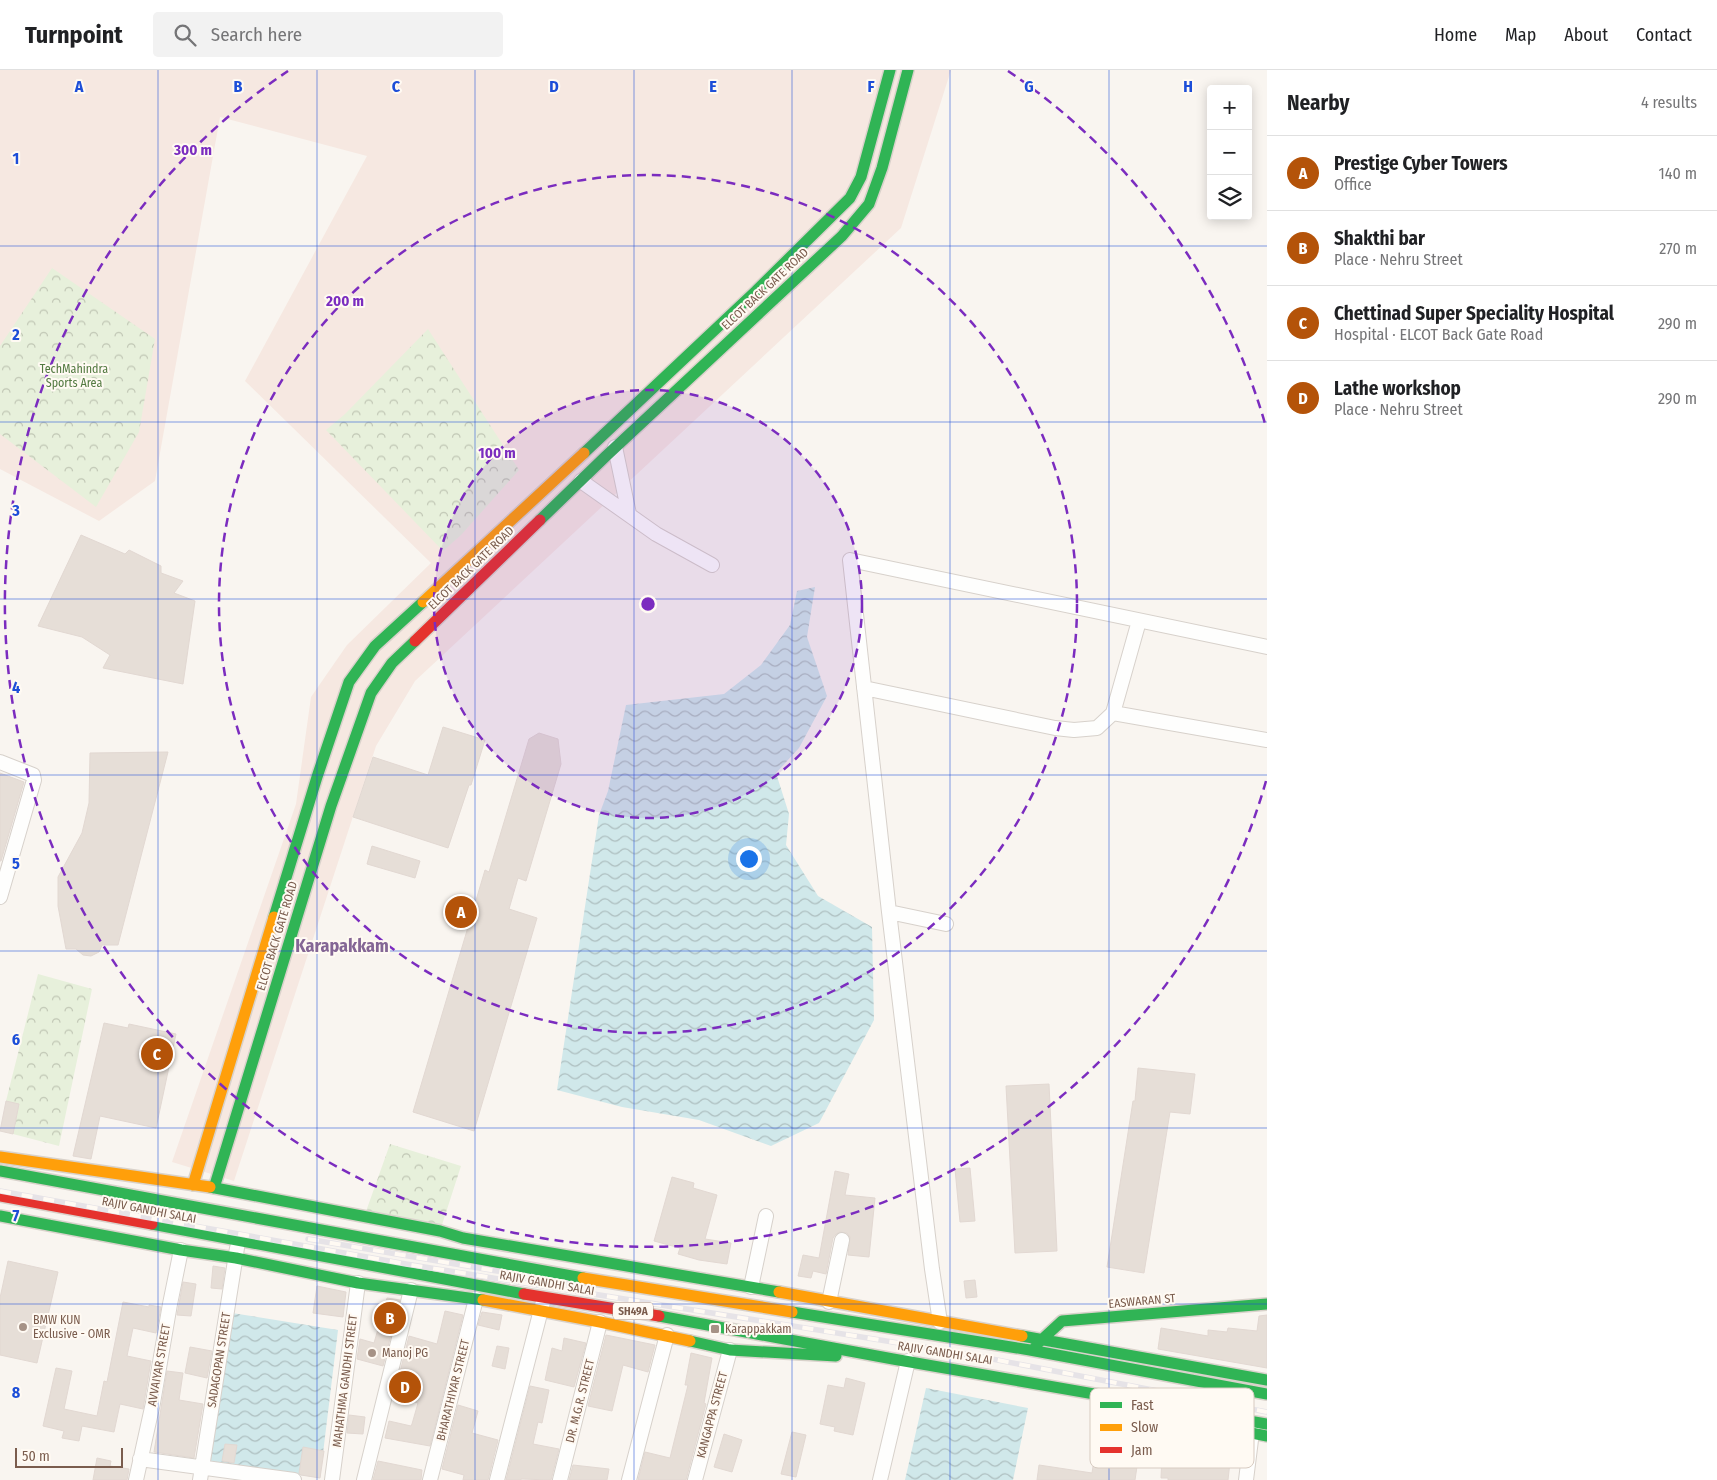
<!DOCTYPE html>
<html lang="en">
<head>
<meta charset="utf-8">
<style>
	:root { --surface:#fff; --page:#f2f2f2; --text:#202124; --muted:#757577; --line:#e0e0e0; --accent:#b45309 }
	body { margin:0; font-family:"Fira Sans Condensed",sans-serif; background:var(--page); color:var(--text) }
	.controls { position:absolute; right:15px; top:15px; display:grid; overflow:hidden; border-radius:5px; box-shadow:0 2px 12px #0003 }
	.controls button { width:45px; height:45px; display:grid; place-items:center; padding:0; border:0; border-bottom:1px solid var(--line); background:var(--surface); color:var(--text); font:25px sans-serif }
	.scale { position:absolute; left:15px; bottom:12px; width:108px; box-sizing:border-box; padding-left:5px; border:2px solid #7a5c4d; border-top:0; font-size:14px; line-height:18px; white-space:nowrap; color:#7a5c4d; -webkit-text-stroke:4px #fffaf3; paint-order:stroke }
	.you { position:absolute; left:748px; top:788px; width:18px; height:18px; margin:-12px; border:4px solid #fff; border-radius:50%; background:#1a73e8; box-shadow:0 0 0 8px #1a73e833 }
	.badge { display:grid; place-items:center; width:32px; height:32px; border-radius:50%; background:var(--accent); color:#fff; font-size:16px; font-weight:700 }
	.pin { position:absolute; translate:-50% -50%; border:2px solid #fff; box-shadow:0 1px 5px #0006 }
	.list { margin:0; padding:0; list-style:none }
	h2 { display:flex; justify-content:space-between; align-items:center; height:65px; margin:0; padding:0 20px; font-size:21px }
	h2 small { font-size:16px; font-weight:400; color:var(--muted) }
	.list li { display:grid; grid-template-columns:32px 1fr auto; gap:15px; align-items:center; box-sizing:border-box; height:75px; padding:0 20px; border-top:1px solid var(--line) }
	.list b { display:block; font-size:19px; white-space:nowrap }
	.list p { margin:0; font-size:16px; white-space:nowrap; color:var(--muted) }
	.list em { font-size:16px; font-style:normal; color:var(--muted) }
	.icon { flex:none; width:28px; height:28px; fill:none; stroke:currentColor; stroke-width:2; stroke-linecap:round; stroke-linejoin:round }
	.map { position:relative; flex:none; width:1267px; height:1410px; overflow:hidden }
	header { display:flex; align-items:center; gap:30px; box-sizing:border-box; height:70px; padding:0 25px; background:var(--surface); border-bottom:1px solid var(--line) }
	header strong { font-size:24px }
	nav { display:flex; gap:28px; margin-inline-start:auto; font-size:18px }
	.search { width:350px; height:45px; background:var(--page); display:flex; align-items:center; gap:12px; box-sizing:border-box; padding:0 18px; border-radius:5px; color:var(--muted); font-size:19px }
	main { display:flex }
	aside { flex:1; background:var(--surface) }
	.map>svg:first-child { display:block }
</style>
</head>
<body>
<header>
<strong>Turnpoint</strong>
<div class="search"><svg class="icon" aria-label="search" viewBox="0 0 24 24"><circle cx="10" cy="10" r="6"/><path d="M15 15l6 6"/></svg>Search here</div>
<nav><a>Home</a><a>Map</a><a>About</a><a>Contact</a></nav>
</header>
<main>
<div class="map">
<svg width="1267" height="1410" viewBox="0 0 1267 1410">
	<defs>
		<pattern id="forest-crowns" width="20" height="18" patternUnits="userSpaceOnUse" patternTransform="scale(1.25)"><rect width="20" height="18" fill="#e7f0db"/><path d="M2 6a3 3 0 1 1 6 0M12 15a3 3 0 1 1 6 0" fill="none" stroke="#c0c6b4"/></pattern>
		<pattern id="water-waves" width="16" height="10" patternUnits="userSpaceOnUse" patternTransform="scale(1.25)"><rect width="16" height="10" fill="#d0e8ea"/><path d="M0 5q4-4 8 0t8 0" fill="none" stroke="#aebfc0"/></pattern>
	</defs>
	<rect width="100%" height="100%" fill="#f9f5f0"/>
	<path fill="#f6e8e1" d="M0 0H951L901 158 415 611 376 676 234 1111 172 1092 296 734 311 627 347 575 431 493 245 311 367 86 220 47 155 411 99 451 0 399Z"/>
	<path fill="url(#forest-crowns)" d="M52 198 155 269 139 362 96 437 0 364V276Z
		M428 259 519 400 461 465 443 481 326 360 345 344Z
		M38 904 92 919 59 1076 13 1064 19 1034 6 1031Z
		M390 1074 461 1096 440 1161 364 1147Z"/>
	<path fill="url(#water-waves)" d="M815 517 807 567 827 626 799 678 776 703 789 744 786 775 818 826 872 857 874 950 819 1053 771 1076 699 1050 622 1037 557 1020 599 745 608 721 626 635 724 624 761 595 790 555 797 521Z
		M232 1243 338 1260 320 1408 207 1391Z
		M926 1318 1028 1338 1013 1410H905Z"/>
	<path fill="#e6ded7" stroke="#e2d8d2" d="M81 465 125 484 129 480 161 496V503L183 511 174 523 195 531 183 614 103 598 110 585 82 567 38 556Z
		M443 657 485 670 471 715H469L448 778 353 747 373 687 428 705Z
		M539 663 558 669 561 694 526 811 518 808 509 839 537 848 474 1061 413 1042 485 800 489 802 529 669Z
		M168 682 118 875H102L99 882 91 886 83 885 76 879H66L58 836V807L82 763 89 733 90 683Z
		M0 703 24 712 1 791H0Z
		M372 776 420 791 415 808 367 794Z
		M104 953 128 958 129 954 176 964 156 1058 100 1046 91 1089 73 1086Z
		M1138 998 1195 1004 1190 1044 1170 1042 1144 1203 1107 1197 1133 1031H1135Z
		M1049 1014 1057 1181 1015 1183 1006 1016Z
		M6 1031 19 1034 13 1064 0 1061Z
		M970 1098 975 1151 960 1152 955 1099Z
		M835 1101 849 1104 845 1125 875 1128 869 1187 848 1185 850 1167 847 1163 840 1162 836 1164 833 1168 826 1204 813 1201 811 1208 798 1206 803 1185 819 1188Z
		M672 1107 694 1113 693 1118 717 1125 705 1169 731 1173 727 1194 699 1190 678 1184 680 1178 654 1171Z
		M8 1191 58 1202 37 1293 0 1285V1228Z
		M213 1196 225 1198 222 1219 211 1218Z
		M975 1210 977 1227 966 1228 964 1211Z
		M183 1212 196 1214 191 1246 177 1245Z
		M317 1216 346 1222 343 1247 313 1243Z
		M387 1228 400 1230 383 1296 357 1289 360 1269 374 1273Z
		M123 1232 149 1237V1235L161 1237 156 1263 133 1258 127 1286 151 1291 143 1339 120 1334 114 1362 82 1356 79 1371 62 1368 64 1361 43 1356 56 1298 72 1301 64 1339 97 1346 104 1311 107 1312Z
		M445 1241 463 1245 430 1376 385 1368 389 1351 411 1356 412 1354 418 1333 394 1326 409 1266 437 1274Z
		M482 1242 502 1245 499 1260 478 1255Z
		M1267 1245V1298L1158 1279 1161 1258 1208 1266V1260L1227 1262 1228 1258 1257 1261 1259 1246Z
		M606 1265 655 1275 648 1302 623 1295 612 1341 588 1336Z
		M564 1268 586 1273 574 1317 545 1310 552 1278 562 1281Z
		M497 1276 509 1278 505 1299 492 1296Z
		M190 1277 212 1281 207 1308 185 1303Z
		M691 1283 712 1288 704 1333 706 1334 686 1410H638L645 1382 670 1388 688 1315H685Z
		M167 1301 183 1303 179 1330 203 1334 194 1388 154 1382Z
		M846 1308 865 1313 853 1365 834 1361 835 1357 820 1354 828 1315 844 1318Z
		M530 1316 549 1320 542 1353 538 1352 533 1374 559 1379 551 1410 521 1409V1410H506Z
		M458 1335 478 1341 472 1363 498 1370 488 1410H463L464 1405 442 1399Z
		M349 1345 365 1347 363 1364 347 1363Z
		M1099 1356 1142 1363 1135 1410H1037L1039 1395 1092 1403Z
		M792 1362 806 1365 796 1407 781 1404Z
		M724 1364 742 1370 732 1402 714 1397Z
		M225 1374 237 1375 234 1393 222 1391Z
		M303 1377 324 1381 320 1408 301 1405 299 1403Z
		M1162 1385 1230 1392 1228 1410H1168V1408H1161Z
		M97 1388 111 1391 110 1396 129 1399 127 1410H93Z
		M378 1391 422 1400 421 1410H373Z
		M573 1395 609 1399 607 1410H569Z"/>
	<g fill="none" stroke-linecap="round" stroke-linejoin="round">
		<defs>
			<path id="street" d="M615 377 629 444
				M581 411 656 464 712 495
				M864 618 1055 658 1074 660 1097 658 1113 643 1267 670
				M1113 643 1139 551
				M0 692 33 705 34 710 0 827
				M889 842 946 854
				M751 1217 766 1146
				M829 1232 842 1170
				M940 1252 932 1199 889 842 850 490 1267 577
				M140 1389 294 1410
				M136 1410 153 1333 170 1234 181 1180
				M200 1410 237 1178
				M332 1410 358 1213
				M364 1410 411 1220
				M430 1410 476 1229
				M497 1410 543 1232
				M560 1410 600 1252
				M629 1410 667 1265
				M695 1410 730 1280
				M880 1410 908 1291
				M1246 1410 1253 1354"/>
			<path id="fast" d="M584 383 756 221 850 128 861 107 890 0
				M540 450 605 387 842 166 869 134 882 98 908 0
				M274 847 317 707 349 612 375 576 423 532
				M0 1101 583 1208
				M210 1117 440 1161 463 1168 779 1222
				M214 1118 331 736 371 623 392 593 415 571
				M0 1146 181 1180 236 1188 358 1213 483 1230
				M152 1154 524 1224
				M792 1242 1030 1280 1267 1324
				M659 1246 893 1289 1267 1354
				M1022 1266 1267 1310
				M690 1271 730 1280 836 1286
				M1036 1275 1062 1251 1267 1234
				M1212 1355 1267 1366"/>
			<path id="slow" d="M423 532 584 383
				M0 1087 210 1117
				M193 1115 274 847
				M583 1208 792 1242
				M779 1222 1022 1266
				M483 1230 600 1252 690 1271"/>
			<path id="jam" d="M415 571 540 450
				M0 1126 152 1154
				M524 1224 659 1246"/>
		</defs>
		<use href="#street" stroke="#d7d1cb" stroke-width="16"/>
		<use href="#fast" stroke="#d9d2cb" stroke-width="14"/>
		<use href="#slow" stroke="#d9d2cb" stroke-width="14"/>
		<use href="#jam" stroke="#d9d2cb" stroke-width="14"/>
		<use href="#street" stroke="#fefefd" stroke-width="14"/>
		<use href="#fast" stroke="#30b455" stroke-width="11"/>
		<use href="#slow" stroke="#ff9f0a" stroke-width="11"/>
		<use href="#jam" stroke="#e5322d" stroke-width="11"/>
		<defs>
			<path id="rail" d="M0 1121 406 1194 961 1283 1267 1342
				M308 1169 567 1213"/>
		</defs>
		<use href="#rail" stroke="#e6e3e7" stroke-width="5.5"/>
		<use href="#rail" stroke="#fffaf3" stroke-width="4" stroke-dasharray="11" stroke-linecap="butt"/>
	</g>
	<path fill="none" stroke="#1d4ed8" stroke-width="1" stroke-opacity="0.55" d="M158 0V1410M317 0V1410M475 0V1410M634 0V1410M792 0V1410M950 0V1410M1109 0V1410M0 176H1267M0 352H1267M0 529H1267M0 705H1267M0 881H1267M0 1058H1267M0 1234H1267"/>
	<circle cx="648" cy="534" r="214" fill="#7b2cbf" fill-opacity=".12"/>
	<g fill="none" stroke="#7b2cbf" stroke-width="2.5" stroke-dasharray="9 6">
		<circle cx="648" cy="534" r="214"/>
		<circle cx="648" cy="534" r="429"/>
		<path d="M1266 711A643 643 0 1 1 288 1M1008 1A643 643 0 0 1 1266 357"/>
	</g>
	<g fill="#a69286" stroke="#fffaf3" stroke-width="2">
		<circle cx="23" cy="1257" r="5"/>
		<rect x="710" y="1254" width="10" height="10" rx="2.5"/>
		<circle cx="372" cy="1283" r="5"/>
	</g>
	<g text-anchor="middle" stroke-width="4" stroke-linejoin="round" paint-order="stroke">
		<rect fill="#fffaf3" stroke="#a28b7f" stroke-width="1" x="613" y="1232.5" width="40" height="17" rx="4"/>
		<g font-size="11" font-weight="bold" fill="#7a5c4d">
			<text x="633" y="1245">SH49A</text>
		</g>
		<g font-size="12" fill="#7a5c4d" stroke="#fffaf3">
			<text transform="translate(765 219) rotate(-43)" y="4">ELCOT BACK GATE ROAD</text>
			<text transform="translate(471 498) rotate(-44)" y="4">ELCOT BACK GATE ROAD</text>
			<text transform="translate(277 866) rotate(-73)" y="4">ELCOT BACK GATE ROAD</text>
			<text transform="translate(149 1140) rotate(11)" y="4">RAJIV GANDHI SALAI</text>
			<text transform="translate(547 1213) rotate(10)" y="4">RAJIV GANDHI SALAI</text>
			<text transform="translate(1142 1231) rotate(-5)" y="4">EASWARAN ST</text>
			<text transform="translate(945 1283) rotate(9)" y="4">RAJIV GANDHI SALAI</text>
			<text transform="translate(219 1290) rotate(-81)" y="4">SADAGOPAN STREET</text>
			<text transform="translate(159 1295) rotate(-80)" y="4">AVVAIYAR STREET</text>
			<text transform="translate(345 1311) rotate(-83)" y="4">MAHATHMA GANDHI STREET</text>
			<text transform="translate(453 1320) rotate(-76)" y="4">BHARATHIYAR STREET</text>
			<text transform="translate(580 1331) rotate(-76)" y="4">DR. M.G.R. STREET</text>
			<text transform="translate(712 1345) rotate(-75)" y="4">KANGAPPA STREET</text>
		</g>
		<g font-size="12" fill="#537a41" stroke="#fffaf3">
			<text x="74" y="303">TechMahindra<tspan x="74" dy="14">Sports Area</tspan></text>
		</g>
		<g font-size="12" fill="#7a5c4d" stroke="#fffaf3" text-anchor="start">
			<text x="33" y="1254">BMW KUN<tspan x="33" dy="14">Exclusive - OMR</tspan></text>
			<text x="725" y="1263">Karappakkam</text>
			<text x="382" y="1287">Manoj PG</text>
		</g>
		<g font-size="18" font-weight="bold" fill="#846695" stroke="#fffaf3">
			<text x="342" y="882">Karapakkam</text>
		</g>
	</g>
	<rect x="1090" y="1318" width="164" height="80" rx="8" fill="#fffaf3" stroke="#d7cbc1" stroke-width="1"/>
	<rect x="1100" y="1332" width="22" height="6" fill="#30b455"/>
	<rect x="1100" y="1354" width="22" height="7" fill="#ff9f0a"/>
	<rect x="1100" y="1377" width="22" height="6" fill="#e5322d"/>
	<g font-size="14" fill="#7a5c4d">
		<text x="1131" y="1340">Fast</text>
		<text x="1131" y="1362">Slow</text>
		<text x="1131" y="1385">Jam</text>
	</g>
	<g font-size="16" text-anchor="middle" font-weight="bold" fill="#1d4ed8" stroke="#fffaf3" stroke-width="4" stroke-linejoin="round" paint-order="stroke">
		<text x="79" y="22">A</text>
		<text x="238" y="22">B</text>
		<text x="396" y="22">C</text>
		<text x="554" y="22">D</text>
		<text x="713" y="22">E</text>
		<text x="871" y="22">F</text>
		<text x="1029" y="22">G</text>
		<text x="1188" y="22">H</text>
		<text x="16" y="94">1</text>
		<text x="16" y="270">2</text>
		<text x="16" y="446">3</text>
		<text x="16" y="623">4</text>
		<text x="16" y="799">5</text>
		<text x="16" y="975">6</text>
		<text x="16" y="1151">7</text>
		<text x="16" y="1328">8</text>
	</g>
	<circle cx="648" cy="534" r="8" fill="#7b2cbf" stroke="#fffaf3" stroke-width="2.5"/>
	<g font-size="15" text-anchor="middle" font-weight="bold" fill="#7b2cbf" stroke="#fffaf3" stroke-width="4" stroke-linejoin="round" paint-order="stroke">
		<text x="193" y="85">300 m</text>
		<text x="345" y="236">200 m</text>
		<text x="497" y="388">100 m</text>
	</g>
</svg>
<div class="controls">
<button>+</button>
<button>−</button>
<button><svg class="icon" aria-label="layers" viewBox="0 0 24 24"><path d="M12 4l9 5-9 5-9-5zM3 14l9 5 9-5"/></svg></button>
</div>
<div class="scale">50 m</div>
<div class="you"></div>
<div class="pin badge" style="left:461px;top:842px">A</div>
<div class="pin badge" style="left:390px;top:1248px">B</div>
<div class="pin badge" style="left:157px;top:984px">C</div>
<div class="pin badge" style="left:405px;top:1317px">D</div>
</div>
<aside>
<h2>Nearby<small>4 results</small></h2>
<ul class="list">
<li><span class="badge">A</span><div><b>Prestige Cyber Towers</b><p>Office</p></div><em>140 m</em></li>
<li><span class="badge">B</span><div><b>Shakthi bar</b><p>Place · Nehru Street</p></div><em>270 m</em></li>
<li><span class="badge">C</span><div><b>Chettinad Super Speciality Hospital</b><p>Hospital · ELCOT Back Gate Road</p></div><em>290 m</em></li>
<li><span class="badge">D</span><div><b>Lathe workshop</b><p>Place · Nehru Street</p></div><em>290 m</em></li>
</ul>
</aside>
</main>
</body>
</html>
